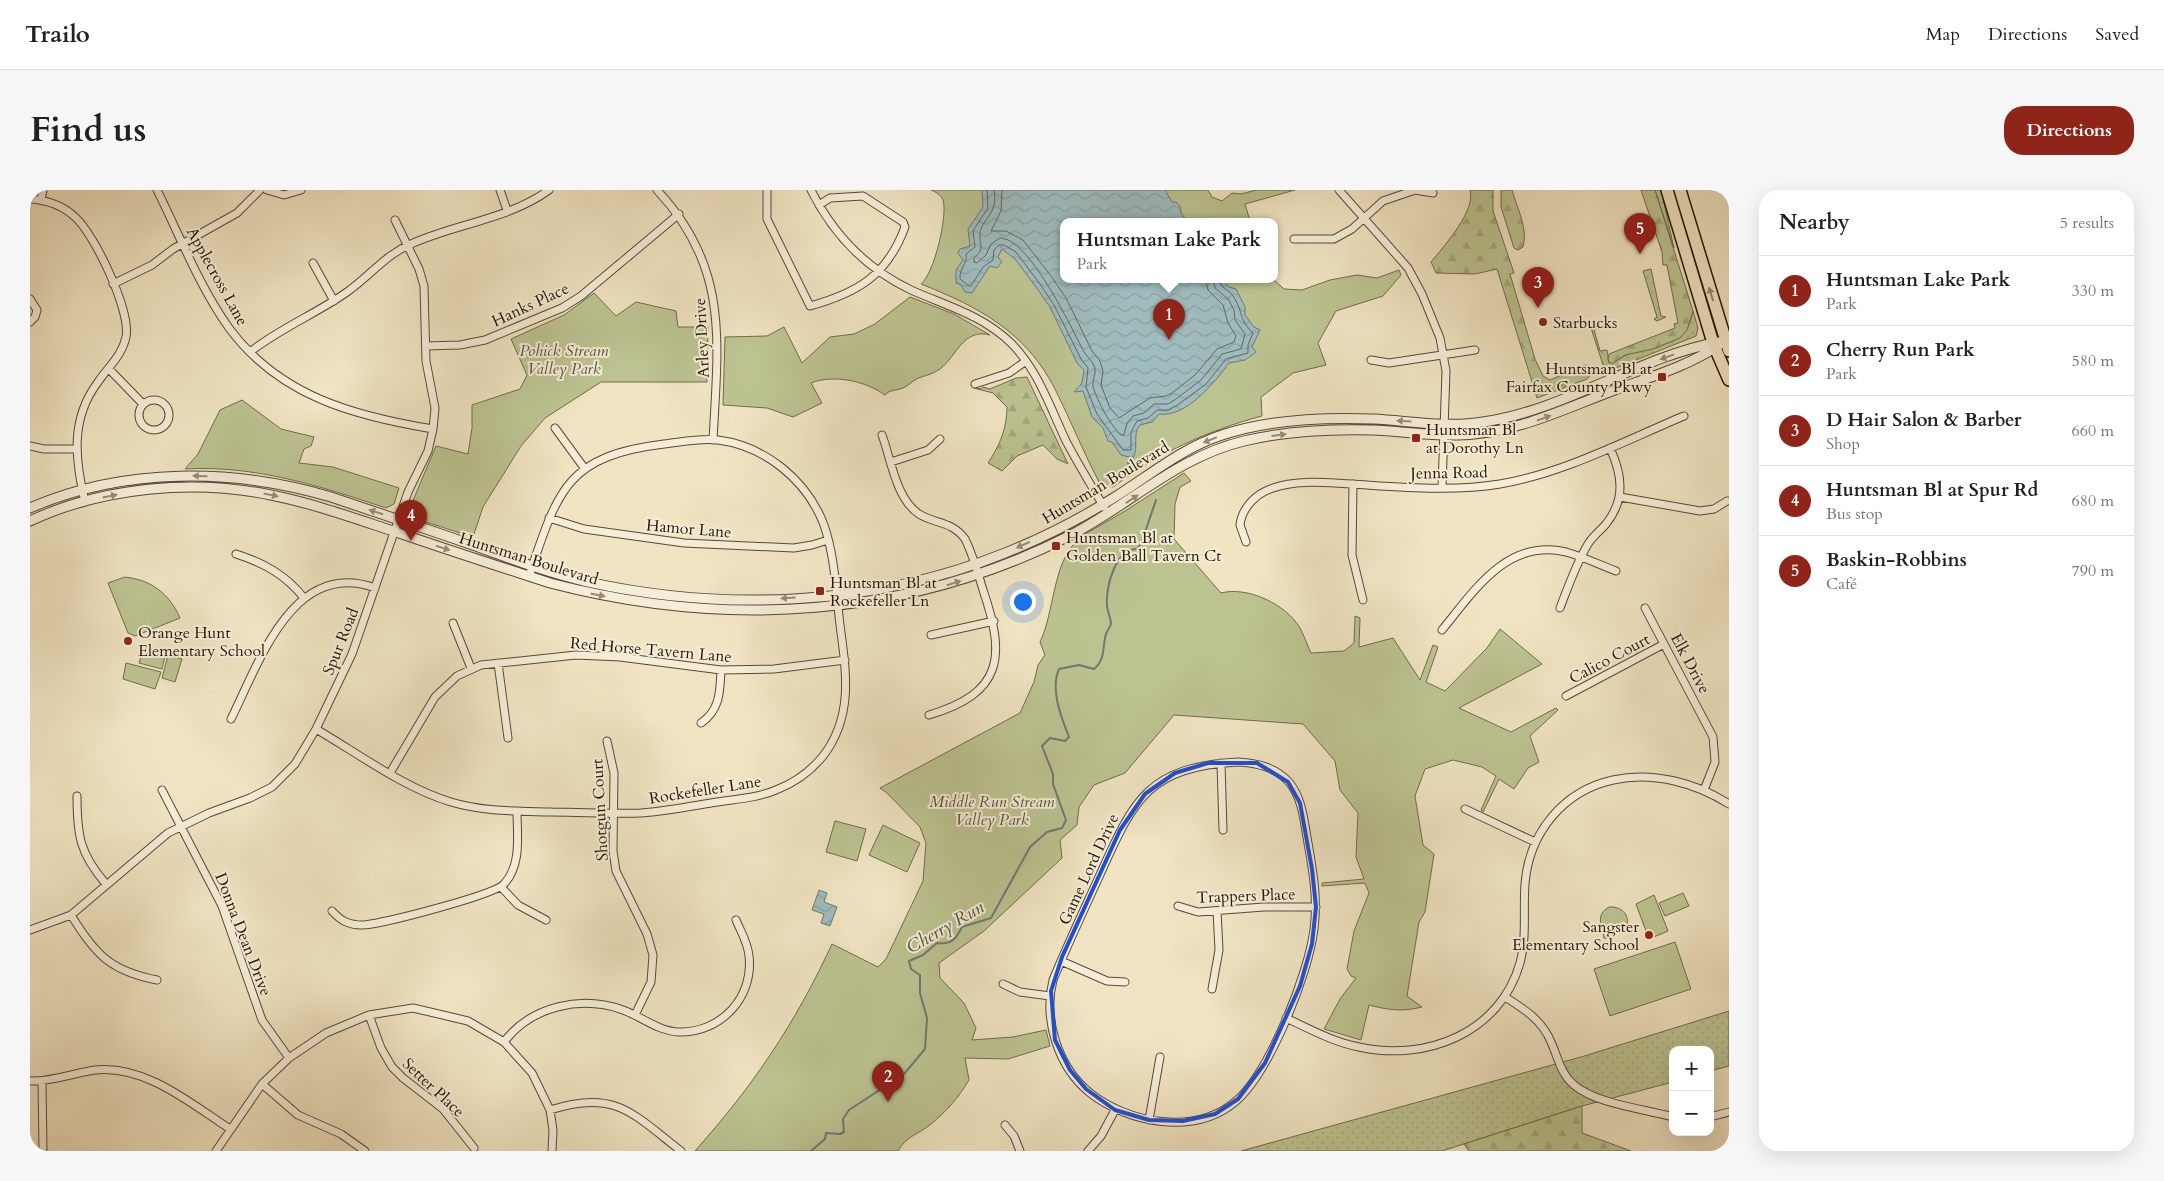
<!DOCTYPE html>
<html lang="en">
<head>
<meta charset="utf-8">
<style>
	:root { --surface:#fff; --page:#f6f6f6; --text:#202124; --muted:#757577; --line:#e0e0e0; --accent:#8f2418 }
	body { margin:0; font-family:Cardo,serif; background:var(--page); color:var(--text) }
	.controls { position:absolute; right:15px; bottom:15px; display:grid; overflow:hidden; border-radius:10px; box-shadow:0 5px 20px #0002 }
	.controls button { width:45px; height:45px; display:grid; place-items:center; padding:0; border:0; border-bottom:1px solid var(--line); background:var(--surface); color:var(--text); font:25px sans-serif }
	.you { position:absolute; left:992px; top:411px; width:18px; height:18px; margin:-12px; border:4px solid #fff; border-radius:50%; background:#1a73e8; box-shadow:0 0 0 8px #1a73e833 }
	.badge { display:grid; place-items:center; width:32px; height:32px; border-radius:50%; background:var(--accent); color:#fff; font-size:16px; font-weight:700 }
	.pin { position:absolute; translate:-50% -41px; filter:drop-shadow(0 1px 2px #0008) }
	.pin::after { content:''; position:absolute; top:26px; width:18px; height:15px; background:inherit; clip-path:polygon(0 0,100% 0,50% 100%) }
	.popup { position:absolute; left:1030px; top:28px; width:218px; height:65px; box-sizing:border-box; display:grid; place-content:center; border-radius:10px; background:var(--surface); filter:drop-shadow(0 1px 4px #0005); font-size:16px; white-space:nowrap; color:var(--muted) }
	.popup b { font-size:19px; color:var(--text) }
	.popup::after { content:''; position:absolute; left:50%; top:100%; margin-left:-10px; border:10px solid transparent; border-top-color:var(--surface) }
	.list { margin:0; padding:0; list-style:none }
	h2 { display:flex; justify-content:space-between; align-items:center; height:65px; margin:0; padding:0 20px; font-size:21px }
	h2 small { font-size:16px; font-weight:400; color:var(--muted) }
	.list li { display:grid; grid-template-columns:32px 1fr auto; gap:15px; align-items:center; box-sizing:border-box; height:70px; padding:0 20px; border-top:1px solid var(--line) }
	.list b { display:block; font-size:19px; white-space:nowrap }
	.list p { margin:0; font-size:16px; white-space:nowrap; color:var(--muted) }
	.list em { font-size:16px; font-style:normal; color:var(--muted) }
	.map { position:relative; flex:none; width:1699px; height:961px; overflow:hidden; border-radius:20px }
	header { display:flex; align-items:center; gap:30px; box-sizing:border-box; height:70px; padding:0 25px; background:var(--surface); border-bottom:1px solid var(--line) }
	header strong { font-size:24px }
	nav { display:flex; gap:28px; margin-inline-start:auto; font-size:18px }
	.intro { display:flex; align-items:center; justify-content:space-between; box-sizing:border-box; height:120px; padding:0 30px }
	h1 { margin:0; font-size:35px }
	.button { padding:12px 22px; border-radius:20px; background:var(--accent); color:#fff; font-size:18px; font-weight:700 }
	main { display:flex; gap:30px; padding:0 30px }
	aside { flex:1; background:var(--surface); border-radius:20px; box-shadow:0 5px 20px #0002 }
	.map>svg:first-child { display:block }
</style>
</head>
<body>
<header>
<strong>Trailo</strong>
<nav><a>Map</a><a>Directions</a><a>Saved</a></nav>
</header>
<div class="intro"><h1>Find us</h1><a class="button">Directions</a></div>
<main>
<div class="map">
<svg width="1699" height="961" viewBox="0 0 1699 961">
	<defs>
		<pattern id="grass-dots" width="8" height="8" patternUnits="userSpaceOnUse" patternTransform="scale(1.25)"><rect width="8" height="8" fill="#bcc391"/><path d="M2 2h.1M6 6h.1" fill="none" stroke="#a1a77c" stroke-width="1.8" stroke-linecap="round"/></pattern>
		<pattern id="forest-firs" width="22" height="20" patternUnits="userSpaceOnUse" patternTransform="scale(1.25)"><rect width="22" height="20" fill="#bcc391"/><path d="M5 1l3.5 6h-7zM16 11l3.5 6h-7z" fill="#a1a77c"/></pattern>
		<pattern id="water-waves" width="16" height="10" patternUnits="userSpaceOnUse" patternTransform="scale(1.25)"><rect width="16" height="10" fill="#9fbcbe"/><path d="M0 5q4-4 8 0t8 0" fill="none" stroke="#89a1a2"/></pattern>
	</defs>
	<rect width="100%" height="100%" fill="#f0e4c2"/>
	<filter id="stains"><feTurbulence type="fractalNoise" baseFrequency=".004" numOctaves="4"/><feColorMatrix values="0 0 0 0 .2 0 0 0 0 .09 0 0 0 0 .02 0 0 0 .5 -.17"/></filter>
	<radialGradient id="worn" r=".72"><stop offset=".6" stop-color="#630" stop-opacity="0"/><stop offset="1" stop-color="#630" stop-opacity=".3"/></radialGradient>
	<path fill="url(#grass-dots)" stroke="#706c4b" d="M1625 0H1631L1644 58Z
		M1621 79 1631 126 1636 127 1627 131 1624 129 1627 127 1613 81Z
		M1663 121 1668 138 1666 146 1586 178H1574L1561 138 1564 135 1568 138 1564 140 1570 161 1577 160 1579 173C1588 172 1594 164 1604 162 1624 157 1646 155 1658 136 1661 132 1661 126 1663 121Z
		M1699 821V876L1680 881V860H1643V892L1552 916 1412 961H1211L1551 867Z"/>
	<path fill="url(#forest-firs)" stroke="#706c4b" d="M1440 0H1463V21L1481 74 1484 83 1480 84 1505 169 1513 186 1520 190 1555 175 1560 176 1562 183 1557 189 1507 208 1467 79 1445 84 1406 83 1401 72C1414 56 1446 21 1440 0Z
		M1471 0H1482C1487 18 1498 38 1493 57L1488 60 1484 58 1471 17Z
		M1611 0H1625L1663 121 1657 140 1650 148 1623 159 1595 165 1582 174 1578 170 1579 164 1645 138 1644 134 1648 133 1637 75H1633L1632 62Z
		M997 187 1038 274 1027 269 1013 255 987 266 972 281 958 273C970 255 977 238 977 217L963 203 944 198 951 199 953 197 960 199 986 188Z
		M1552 916V943L1601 961H1439L1434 954Z"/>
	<path fill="#bcc391" stroke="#706c4b" d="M901 0H1178L1182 7 1192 11 1202 3 1211 4 1226 0H1265L1215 14 1220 31H1034V89H1243L1254 99 1272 100 1300 90 1327 85 1347 88 1369 80 1371 85 1353 106 1306 121 1288 153 1296 175 1263 183 1231 207 1232 226C1176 241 1129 263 1083 297L1071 296C1054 264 1041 231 1025 199 996 142 949 117 891 94 904 84 918 26 913 10 911 5 906 2 901 0Z
		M564 103 586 126 606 112 646 121 648 137H678L677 192H571L515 228 491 256 453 317 443 347 383 328 379 320 406 256 438 264 442 238V215L490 199 497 185 481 149 534 125Z
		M880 107 924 124 960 145C933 138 927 166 910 179 900 186 893 185 885 190 881 192 878 196 873 198 866 201 860 199 855 205 836 191 803 184 781 193L792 213 763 227 737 218 693 215 695 147 737 146 754 137 772 173 800 147 824 144 845 134Z
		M212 210 251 239 284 247 281 256 274 259 269 273 303 277 369 298 364 314 356 318C290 296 225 275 155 279L168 264 190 220Z
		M1154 283 1161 291 1150 297 1145 314 1144 349 1191 403C1217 396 1256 414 1270 438 1274 445 1277 455 1281 463L1314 461 1324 453 1325 426 1330 428 1329 457 1363 448 1390 490 1403 455 1408 457 1396 492 1415 501 1457 458 1470 439 1512 474 1429 518 1481 542 1526 518 1528 520 1500 546 1509 572 1498 578 1484 599 1469 589 1453 622 1451 620 1466 586 1452 577 1423 570 1395 579 1385 606 1393 655 1404 664 1395 722 1389 732 1377 806 1392 817C1373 822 1358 820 1339 815L1331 850 1294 839 1310 809 1326 788 1321 786 1317 779 1324 741 1339 703 1335 693 1292 696V693L1334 689 1326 667 1328 623 1310 600 1305 571 1273 534 1144 525 1095 583 1064 595 1049 617 1047 635 1030 650 1032 668 954 741 909 773 910 788 934 813 946 838 942 850 983 847 1016 840 1020 856 978 869 935 868 939 890C928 908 917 921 901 934 888 945 877 945 868 961H665C723 896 765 834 802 754L848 777 856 769 893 691 896 653 890 637 857 603 850 598 990 523 1004 492 1008 475 1015 465 1010 452C1024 423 1023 375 1045 353V350L1095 321Z
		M95 387C121 390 139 403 150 428L105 446 98 443 78 393Z
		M113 459 135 466 132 479 109 473Z
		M138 465 152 469 145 492 132 488Z
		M96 473 131 482 125 499 93 489Z
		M805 631 836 639 827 671 796 662Z
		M853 635 890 653 877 682 839 665Z
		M1653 703 1659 716 1635 726 1629 713Z
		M1624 705 1638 741 1619 749 1606 714Z
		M1579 717C1593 716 1602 727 1595 740L1581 744 1580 748H1574C1572 735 1565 725 1579 717Z
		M1645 752 1661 799 1580 826 1564 779Z"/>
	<path fill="url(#water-waves)" stroke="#6e7974" d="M952 0H1135L1142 12H1146L1150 16 1151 23 1156 30 1164 31H1034V89H1192L1199 97 1206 99 1215 117V125L1224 137 1230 140 1222 157 1226 162 1215 170 1199 173C1185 192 1156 228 1129 224L1122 232 1110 235C1102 244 1109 257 1103 268L1091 265 1082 252 1078 251 1073 238 1062 227 1053 201 1044 202 1052 193 1054 180 1047 173 1020 117 1006 97 985 69 972 59 968 67 972 72 967 78 960 76 942 103 935 102 931 95 926 93V80L933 70 928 63 930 59 940 56 938 39 953 17Z
		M789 700 797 703 794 712 807 717 800 736 791 733 794 724 782 720Z"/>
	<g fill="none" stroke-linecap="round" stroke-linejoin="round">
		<path stroke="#626862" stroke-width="1" d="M957 0 958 18 943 41 945 57 936 64C938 74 929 78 930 89L939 96H941L953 77 963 70 964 60 969 55H974L986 62 1010 94 1024 115 1051 169 1058 178 1056 197 1067 224 1093 260H1101V242L1107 231 1118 228 1127 220H1139L1149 214 1176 194 1196 169 1218 163V155L1223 143C1208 129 1213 120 1203 106 1199 99 1190 99 1189 89
			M964 0C969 24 952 28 950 43 949 55 956 58 944 68V72L947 73 956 65 961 54 970 48C999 48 1041 137 1054 162 1057 167 1063 171 1065 178 1066 184 1062 190 1063 196 1066 209 1082 238 1091 245H1094L1097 233 1103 226 1114 223 1124 214H1138L1146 209 1171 190 1192 164 1211 159 1215 144 1205 130 1204 120 1198 109 1185 98 1183 89
			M972 0 971 21 961 41H976L993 50 1021 86 1036 108 1062 161 1070 171 1073 181 1071 195 1080 218 1089 228 1120 208 1136 206 1142 203 1165 185 1187 159 1204 152 1206 146 1198 133 1193 115 1178 100 1175 89"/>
		<path stroke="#6e7974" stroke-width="2" d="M1101 267 1098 273 1103 279
			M781 961 795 949 796 943 810 944 814 942 813 929 819 920 874 884 895 859 897 828 890 803V785L881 779 879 771 893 765 907 753C921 755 926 749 932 737L961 728 1000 657 1017 642 1032 638 1036 630 1023 594V584L1012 556 1020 548 1035 551 1039 547C1031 527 1020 499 1029 479L1049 475 1064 479C1076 469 1072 457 1076 444 1077 441 1080 437 1081 434 1081 428 1077 421 1077 415 1076 397 1085 359 1107 359L1111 354 1126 310"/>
		<defs>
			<path id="minor" d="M127 0C150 46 169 96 199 138 249 206 324 226 403 239
				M237 0 254 5 271 0
				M470 0 477 20
				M627 0C700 78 688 152 683 250
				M737 0V29L780 116C827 103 857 86 875 37L873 32 833 6 800 8 789 15
				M781 0C803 44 837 79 881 100 917 116 952 125 981 153 1008 180 1020 217 1036 251 1048 274 1061 295 1074 317
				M1309 0 1378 78 1392 104 1410 148 1416 181 1412 297
				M0 9C17 10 32 15 45 27 65 45 101 121 96 147 92 166 78 177 68 192 40 229 45 270 55 312
				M11 10 13 0
				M1264 49H1304L1322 39 1353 11 1385 0 1403 3
				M283 73 304 111
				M83 94 122 75 143 59 207 23 230 0
				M0 109 7 120 5 127 0 132
				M396 156 430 155 455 150 532 118 551 106 649 24
				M220 162C250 138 286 124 317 102 340 86 355 65 381 54 425 34 479 29 519 0
				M1341 170 1359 173 1445 160
				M79 179 113 214
				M945 194 979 183 996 171
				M109 225a15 15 0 1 1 30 0a15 15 0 1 1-30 0Z
				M525 238 555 279
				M852 245C861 269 866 309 889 324 905 334 922 331 935 349 943 365 948 383 953 400 976 467 973 503 899 525
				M0 256 14 259H46
				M861 272 898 260 910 249
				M1323 294 1322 365 1333 410
				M1590 307 1670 321 1684 319 1697 311
				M519 328 554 339 654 353 764 358 782 355 798 350
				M1216 352 1210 335C1212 317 1227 303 1243 298 1268 289 1297 293 1322 294 1370 297 1422 302 1470 294 1534 283 1594 251 1654 226
				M206 364C234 373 256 385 274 408
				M1530 418C1538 397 1546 374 1558 354 1563 346 1570 341 1576 334 1596 309 1592 284 1580 258
				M1615 418 1683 547 1685 572 1674 600
				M423 433 441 478
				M1412 440C1444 401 1477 348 1536 362 1554 367 1570 375 1586 381
				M901 445 964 431
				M468 473 478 548
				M1536 506 1634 454
				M201 529C229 473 263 368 345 398
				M671 533C690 520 690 502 691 480
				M286 539C327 563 376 599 421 612 454 622 488 621 522 622 551 622 581 624 611 623 637 621 662 616 687 612 707 609 727 608 746 600 764 593 781 581 793 566 824 526 816 481 810 435 806 402 805 367 794 335 777 290 735 256 688 250 670 248 652 252 634 254 536 266 528 300 499 386
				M577 551 584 583 583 661 586 681 617 744 623 765 621 792 605 825
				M1208 572C1227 573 1245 577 1259 592 1273 609 1274 632 1278 653 1283 681 1288 710 1284 739 1279 783 1239 884 1205 912 1164 946 1098 933 1060 903 1028 877 1013 830 1023 790 1037 756 1053 722 1068 689 1103 612 1115 577 1208 572Z
				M1191 573 1193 640
				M360 583 405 507 427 486 451 475 546 465 590 467 691 480 744 479 815 470
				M132 600 192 716 232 830 259 868
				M47 606C47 646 50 664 76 694
				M1435 619 1505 652
				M471 697 488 715 516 730
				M1148 716 1168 722 1234 717H1286
				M302 721C311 731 319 735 332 735 349 735 464 705 474 694 492 675 487 645 487 621
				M41 725C65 764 80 781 127 790
				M0 740 41 725 138 643 179 623 220 608 242 597 265 574 286 539 322 464 378 302 398 261 403 239 405 218 396 171 394 96 389 79 365 30
				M1031 771 1077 791 1095 792
				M973 794 990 802 1020 806
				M1182 799 1189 760 1187 721
				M1475 807C1494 819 1512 830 1521 852 1528 867 1530 883 1544 895 1566 914 1615 919 1643 927
				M339 825 351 858 362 877 373 888 413 919 444 958
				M1256 828C1280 839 1303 852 1329 857 1396 872 1470 843 1490 773 1497 747 1493 721 1495 694 1499 643 1533 601 1583 590 1623 581 1666 593 1699 614
				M474 852C501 816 551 805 593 820 612 827 628 841 649 842 691 843 724 807 719 766 718 753 711 742 706 730
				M0 891C22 892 43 883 65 880 116 875 160 913 200 939
				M12 892 13 961
				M232 894 268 925 311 944 335 961
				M520 920C585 899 602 923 651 961
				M1680 927 1699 922
				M1119 930 1130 867
				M975 935 984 946 990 961
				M186 961 232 894 259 868 296 843 339 825 383 818 438 831 474 852 502 883 520 920 523 940 522 961
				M1058 961 1071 946 1085 920"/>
			<path id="tertiary" d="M0 318C94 277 204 278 301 307 348 323 394 338 440 354 479 368 518 383 558 392 694 422 844 416 975 363 1013 348 1050 329 1085 307 1120 285 1152 258 1192 245 1240 229 1294 227 1344 229 1380 231 1417 238 1453 232 1536 220 1606 168 1688 152
				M0 331C73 297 163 289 241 305 286 314 329 330 372 344 421 361 471 377 520 393 696 439 878 428 1041 345 1099 315 1149 266 1214 251 1255 241 1300 239 1342 240 1371 241 1400 246 1428 245 1484 244 1531 220 1582 201 1617 188 1657 177 1689 155"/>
			<path id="trunk" d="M1637 0 1683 153 1699 190
				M1650 0 1699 161"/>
		</defs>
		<use href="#minor" stroke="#584934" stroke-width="9"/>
		<use href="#tertiary" stroke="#584934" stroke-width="11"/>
		<use href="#trunk" stroke="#251505" stroke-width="14"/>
		<use href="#minor" stroke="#f5edd7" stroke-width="7"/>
		<use href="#tertiary" stroke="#f5edd7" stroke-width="9"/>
		<use href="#trunk" stroke="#f0e4c2" stroke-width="11"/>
	</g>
	<defs><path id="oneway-solid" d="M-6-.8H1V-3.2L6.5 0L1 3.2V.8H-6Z" transform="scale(1.25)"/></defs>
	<use fill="#95876d" href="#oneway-solid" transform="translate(1681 104) rotate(-107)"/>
	<g fill="#978c78">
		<use href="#oneway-solid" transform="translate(1637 167) rotate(160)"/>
		<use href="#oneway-solid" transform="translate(1514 228) rotate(-20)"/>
		<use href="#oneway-solid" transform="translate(1374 231) rotate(-176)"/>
		<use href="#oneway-solid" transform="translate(1249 245) rotate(-7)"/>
		<use href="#oneway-solid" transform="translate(1180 250) rotate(158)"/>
		<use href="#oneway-solid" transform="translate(170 286) rotate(-179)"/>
		<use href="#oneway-solid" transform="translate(241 305) rotate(11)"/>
		<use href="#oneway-solid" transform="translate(80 306) rotate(-11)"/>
		<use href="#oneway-solid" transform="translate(1102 309) rotate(-33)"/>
		<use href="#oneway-solid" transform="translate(346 322) rotate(-162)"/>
		<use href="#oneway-solid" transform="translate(993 355) rotate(156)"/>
		<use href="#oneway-solid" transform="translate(413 358) rotate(18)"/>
		<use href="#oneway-solid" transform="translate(924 393) rotate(-17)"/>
		<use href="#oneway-solid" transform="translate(568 405) rotate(11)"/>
		<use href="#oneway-solid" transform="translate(758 408) rotate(177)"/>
	</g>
	<path fill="none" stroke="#1d4ed8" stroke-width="4" stroke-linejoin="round" d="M1178 573H1227L1258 592 1270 613 1282 679 1286 717 1282 754 1270 796 1235 873 1208 909 1185 924 1153 931 1119 930 1085 920 1056 899 1040 880 1025 850 1021 801 1032 767 1090 640 1115 604 1145 583Z"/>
	<g fill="#8f2418" stroke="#f5edd7" stroke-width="2">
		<circle cx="1513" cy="132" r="5"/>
		<rect x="1627" y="182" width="10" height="10" rx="2.5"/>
		<rect x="1381" y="243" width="10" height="10" rx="2.5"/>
		<rect x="1021" y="351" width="10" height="10" rx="2.5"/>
		<rect x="785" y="396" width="10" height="10" rx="2.5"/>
		<circle cx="98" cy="451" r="5"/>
		<circle cx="1619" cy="745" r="5"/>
	</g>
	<g text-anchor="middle" stroke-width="4" stroke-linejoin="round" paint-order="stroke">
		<g font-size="16" fill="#251505" stroke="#f5edd7">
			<text transform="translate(188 86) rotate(61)" y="6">Applecross Lane</text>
			<text transform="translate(500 114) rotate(-25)" y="6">Hanks Place</text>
			<text transform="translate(671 148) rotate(-93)" y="6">Arley Drive</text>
			<text transform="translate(1419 282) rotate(-1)" y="6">Jenna Road</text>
			<text transform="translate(1075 292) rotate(-31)" y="6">Huntsman Boulevard</text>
			<text transform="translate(659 338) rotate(5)" y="6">Hamor Lane</text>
			<text transform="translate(499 368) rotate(17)" y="6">Huntsman Boulevard</text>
			<text transform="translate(310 451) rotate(-68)" y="6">Spur Road</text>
			<text transform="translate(621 459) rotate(5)" y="6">Red Horse Tavern Lane</text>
			<text transform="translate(1579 468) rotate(-28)" y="6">Calico Court</text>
			<text transform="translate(1661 473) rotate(62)" y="6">Elk Drive</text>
			<text transform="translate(675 599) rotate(-9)" y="6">Rockefeller Lane</text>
			<text transform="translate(569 620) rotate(-93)" y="6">Shotgun Court</text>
			<text transform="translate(1058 679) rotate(-65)" y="6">Game Lord Drive</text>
			<text transform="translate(1216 705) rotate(-2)" y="6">Trappers Place</text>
			<text transform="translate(214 744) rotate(69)" y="6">Donna Dean Drive</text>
			<text transform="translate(404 897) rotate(43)" y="6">Setter Place</text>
		</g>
		<g font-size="16" fill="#251505" stroke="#f5edd7" text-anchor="start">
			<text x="1523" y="138">Starbucks</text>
			<text x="1622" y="184" text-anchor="end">Huntsman Bl at<tspan x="1622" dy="18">Fairfax County Pkwy</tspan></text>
			<text x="1396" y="245">Huntsman Bl<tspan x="1396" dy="18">at Dorothy Ln</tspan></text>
			<text x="1036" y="353">Huntsman Bl at<tspan x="1036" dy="18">Golden Ball Tavern Ct</tspan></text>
			<text x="800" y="398">Huntsman Bl at<tspan x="800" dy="18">Rockefeller Ln</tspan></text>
			<text x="108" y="448">Orange Hunt<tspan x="108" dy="18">Elementary School</tspan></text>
			<text x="1609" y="742" text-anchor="end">Sangster<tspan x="1609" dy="18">Elementary School</tspan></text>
		</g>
		<g font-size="16" font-style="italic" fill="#5a5236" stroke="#f5edd7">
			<text x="534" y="166">Pohick Stream<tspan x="534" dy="18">Valley Park</tspan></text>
			<text x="962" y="617">Middle Run Stream<tspan x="962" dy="18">Valley Park</tspan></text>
		</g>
		<g font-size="18" font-style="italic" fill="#504f46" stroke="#f5edd7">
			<text transform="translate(915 737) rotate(-30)" y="6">Cherry Run</text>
		</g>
	</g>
	<rect width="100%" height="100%" filter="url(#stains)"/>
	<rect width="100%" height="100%" fill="url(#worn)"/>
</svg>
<div class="controls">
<button>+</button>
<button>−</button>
</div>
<div class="you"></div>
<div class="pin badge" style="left:1139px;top:150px">1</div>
<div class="popup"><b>Huntsman Lake Park</b>Park</div>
<div class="pin badge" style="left:858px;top:912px">2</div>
<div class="pin badge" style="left:1508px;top:118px">3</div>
<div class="pin badge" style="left:381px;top:351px">4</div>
<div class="pin badge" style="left:1610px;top:64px">5</div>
</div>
<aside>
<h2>Nearby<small>5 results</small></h2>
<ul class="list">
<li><span class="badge">1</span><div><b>Huntsman Lake Park</b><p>Park</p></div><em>330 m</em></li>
<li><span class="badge">2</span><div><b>Cherry Run Park</b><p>Park</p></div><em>580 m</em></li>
<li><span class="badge">3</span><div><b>D Hair Salon &amp; Barber</b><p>Shop</p></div><em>660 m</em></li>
<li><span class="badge">4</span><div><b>Huntsman Bl at Spur Rd</b><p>Bus stop</p></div><em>680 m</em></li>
<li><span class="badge">5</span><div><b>Baskin-Robbins</b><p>Café</p></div><em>790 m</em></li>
</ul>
</aside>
</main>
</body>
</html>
